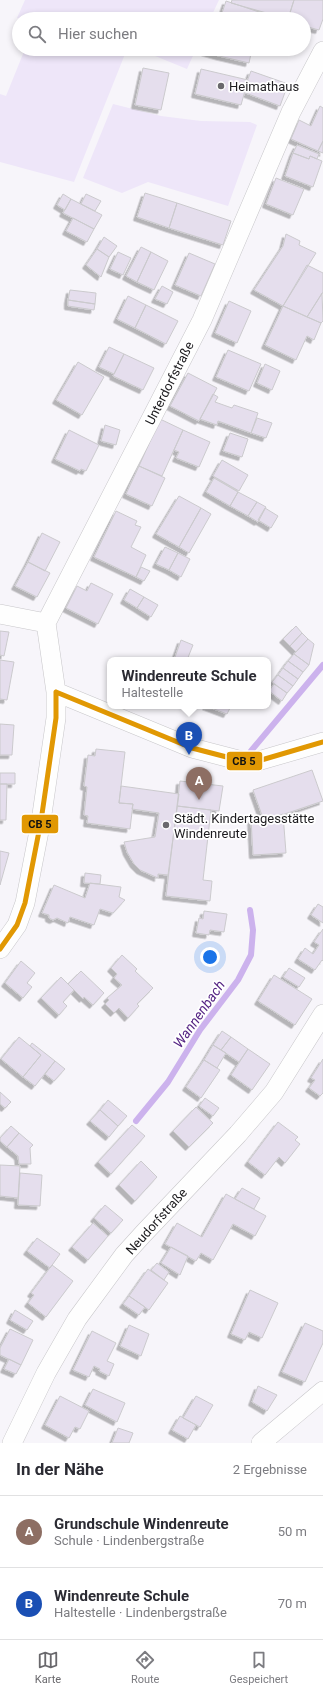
<!DOCTYPE html>
<html lang="de">
<head>
<meta charset="utf-8">
<style>
	:root { --surface:#fff; --page:#f2f2f3; --text:#2b2b33; --muted:#7c7c81; --line:#e1e1e2; --accent:#69686c }
	body { margin:0; font-family:Roboto,sans-serif; background:var(--page); color:var(--text) }
	.you { position:absolute; left:210px; top:957px; width:14px; height:14px; margin:-10px; border:3px solid #fff; border-radius:50%; background:#1a73e8; box-shadow:0 0 0 6px #1a73e833 }
	.badge { display:grid; place-items:center; width:26px; height:26px; border-radius:50%; background:var(--accent); color:#fff; font-size:13px; font-weight:700 }
	.pin { position:absolute; translate:-50% -33px; filter:drop-shadow(0 1px 2px #0008) }
	.pin::after { content:''; position:absolute; top:21px; width:14px; height:12px; background:inherit; clip-path:polygon(0 0,100% 0,50% 100%) }
	.popup { position:absolute; left:107px; top:657px; width:164px; height:52px; box-sizing:border-box; display:grid; place-content:center; border-radius:8px; background:var(--surface); filter:drop-shadow(0 1px 3px #0005); font-size:13px; white-space:nowrap; color:var(--muted) }
	.popup b { font-size:15px; color:var(--text) }
	.popup::after { content:''; position:absolute; left:50%; top:100%; margin-left:-8px; border:8px solid transparent; border-top-color:var(--surface) }
	.list { margin:0; padding:0; list-style:none }
	h2 { display:flex; justify-content:space-between; align-items:center; height:52px; margin:0; padding:0 16px; font-size:17px }
	h2 small { font-size:13px; font-weight:400; color:var(--muted) }
	.list li { display:grid; grid-template-columns:26px 1fr auto; gap:12px; align-items:center; box-sizing:border-box; height:72px; padding:0 16px; border-top:1px solid var(--line) }
	.list b { display:block; font-size:15px; white-space:nowrap }
	.list p { margin:0; font-size:13px; white-space:nowrap; color:var(--muted) }
	.list em { font-size:13px; font-style:normal; color:var(--muted) }
	.icon { flex:none; width:22px; height:22px; fill:none; stroke:currentColor; stroke-width:2; stroke-linecap:round; stroke-linejoin:round }
	.map { position:relative; flex:none; width:323px; height:1443px; overflow:hidden }
	.search { position:absolute; background:var(--surface); box-shadow:0 2px 6px #0003; left:12px; right:12px; top:12px; height:44px; display:flex; align-items:center; gap:10px; box-sizing:border-box; padding:0 14px; border-radius:22px; color:var(--muted); font-size:15px }
	.sheet { height:196px; background:var(--surface) }
	nav { display:flex; justify-content:space-around; align-items:center; box-sizing:border-box; height:56px; border-top:1px solid var(--line); background:var(--surface); font-size:11px; color:var(--muted) }
	nav a { display:grid; justify-items:center; gap:2px }
	nav .on { color:var(--accent) }
	.map>svg:first-child { display:block }
</style>
</head>
<body>
<div class="map">
<svg width="323" height="1443" viewBox="0 0 323 1443">
	<defs>
		<filter id="shadow"><feDropShadow dx="-3.5" dy="3.5" stdDeviation="0" flood-color="#0004"/></filter>
	</defs>
	<rect width="100%" height="100%" fill="#f7f5fa"/>
	<path fill="#eee6f9" d="M25 0H219L210 19H20L17 18Z
		M25 49H127L74 182 0 162V94L6 96Z
		M138 49H196L187 69Z
		M113 104 161 116 201 121 250 122 257 125 228 206 148 182 122 193 83 178Z"/>
	<g fill="none" stroke-linecap="round" stroke-linejoin="round">
		<path stroke="#ccb2ed" stroke-width="6" d="M251 751 323 665
			M136 1121 168 1082 200 1030 238 980 251 955 253 930 250 910"/>
	</g>
	<path fill="#e5deed" stroke="#cbcacd" filter="url(#shadow)" d="M232 0H294L288 19 231 3Z
		M294 0H323V19L319 30 304 26V19H288Z
		M226 1 259 12 258 19H220Z
		M206 49H220L219 56 205 52Z
		M220 49H252L249 63 219 56Z
		M143 68 169 73 161 110 135 105Z
		M201 69 248 80 241 105 195 94Z
		M251 71 288 84 280 106 243 92Z
		M320 106 323 108V141L318 151 291 139 299 120 311 126Z
		M323 141V153L318 151Z
		M297 145 319 154 317 159 310 156 309 159 293 153Z
		M293 153 309 159 310 156 322 161 313 187 285 176Z
		M276 178 304 189 293 215 266 204Z
		M145 193 177 203 169 228 137 217Z
		M63 194 71 199 65 210 57 205Z
		M86 194 101 201 95 211 81 204Z
		M71 199 102 215 94 229 63 213Z
		M177 203 231 221 223 245 169 228Z
		M73 218 94 229 87 242 66 231Z
		M286 234 300 241 299 245 316 253 283 306 254 290 283 246Z
		M104 237 117 246 109 257 97 249Z
		M141 247 151 252 137 282 126 276Z
		M97 249 109 257 101 277 86 265Z
		M118 252 131 258 123 275 110 269Z
		M151 252 168 261 154 290 137 282Z
		M189 253 215 264 201 296 175 285Z
		M307 265 323 273V292L307 317 283 306Z
		M162 286 173 292 167 304 155 299Z
		M70 290 96 293 95 304 68 300Z
		M322 293 323 321 321 323 307 317Z
		M128 296 146 305 135 328 117 319Z
		M68 300 95 304 94 310 68 306Z
		M229 301 251 311 237 343 215 333Z
		M146 305 178 321 166 344 135 328Z
		M283 306 321 323 314 340 307 336 296 360 265 345Z
		M109 347 124 354 114 374 99 367Z
		M228 350 261 364 249 391 216 377Z
		M124 354 154 368 143 390 113 376Z
		M78 362 104 377 82 415 56 400Z
		M265 364 280 371 272 390 257 383Z
		M188 373 217 388 199 421 170 406Z
		M213 394 218 397 215 402 232 408 234 405 258 413 251 433 218 421 217 425 200 419Z
		M257 418 272 423 266 438 251 433Z
		M160 419 183 430 162 476 139 466Z
		M105 425 120 430 116 445 101 441Z
		M69 430 99 445 86 471 81 469 80 471 55 459Z
		M183 430 210 442 199 467 176 458 179 452 174 450Z
		M230 433 248 439 242 457 223 451Z
		M222 460 248 475 239 491 213 476Z
		M139 466 165 478 152 506 126 494Z
		M214 478 238 492 230 506 206 492Z
		M238 492 257 502 248 516 230 506Z
		M179 496 201 508 179 547 156 534Z
		M257 502 266 507 258 522 248 516Z
		M201 508 211 514 189 553 179 547Z
		M265 508 278 516 271 528 258 520Z
		M116 511 137 521 135 525 141 527 131 547 146 555 136 577 94 557Z
		M42 533 60 542 45 571 28 562Z
		M165 547 178 553 169 570 156 564Z
		M178 553 190 559 181 577 169 570Z
		M28 562 50 573 37 597 15 586Z
		M141 567 150 571 144 581 136 577Z
		M91 583 113 594 98 624 66 608 77 586 87 591Z
		M130 589 144 597 137 608 124 600Z
		M144 597 158 605 151 617 137 608Z
		M296 626 302 633 290 646 283 639Z
		M0 631 9 632 4 656 0 655Z
		M302 633 308 639 296 652 290 646Z
		M308 639 314 644 309 665 294 654Z
		M181 640 193 645 187 660H174Z
		M294 654 309 665 303 672 288 661Z
		M0 660 14 662 7 700 0 699Z
		M288 661 303 672 298 679 283 668Z
		M283 668 298 679 293 686 278 675Z
		M278 675 293 686 287 693 272 682Z
		M274 684 287 693 282 701 269 691Z
		M206 706H231L227 714Z
		M0 724 14 725 12 755H0Z
		M96 749 125 752 119 803 133 804 130 829 87 823 88 816 84 815 87 787 84 786 88 755 95 756Z
		M312 770 323 801 264 821 253 790Z
		M0 773H15V784H0Z
		M180 781 223 786 219 811 177 806Z
		M0 784H7L6 820H0Z
		M121 786 179 794 168 875 158 874V878L140 870 134 864 127 852 124 842 155 837 159 813 132 809 133 804 119 803Z
		M177 806 211 810 203 880 212 881 210 901 166 896Z
		M283 814 286 853 253 855 251 819 262 816 264 821Z
		M0 851 9 853 0 885Z
		M85 873 101 875 100 884 84 883Z
		M90 883 121 887 119 897 125 900 113 913 100 909 94 925 70 917 68 923 57 918 53 920 49 918V915L42 913 54 885 85 898Z
		M318 904 323 907V923L311 915Z
		M204 911 227 914 224 932 210 930 209 935 196 933 199 918 203 919Z
		M323 929V961L322 960 315 970 298 959 305 948 313 954 319 945 314 942Z
		M122 955 137 969 135 971 153 988 137 1004 139 1006 128 1018 119 1008 114 1013 105 1004 109 1000 107 998 122 985 114 978 117 974 111 968Z
		M21 961 35 973 27 983 32 987 23 998 5 983Z
		M289 968 305 978 299 987 283 977Z
		M81 971 104 993 93 1005 84 997 83 999 68 984Z
		M274 975 312 999 295 1025 258 1001Z
		M61 977 74 990 63 1002 67 1006 59 1015 41 998Z
		M222 1031 231 1037 221 1050 213 1045Z
		M19 1037 41 1055 23 1077 1 1059Z
		M231 1037 248 1049 239 1062 221 1050Z
		M32 1043 55 1061 35 1086 23 1077 41 1055 30 1046Z
		M213 1045 226 1053 217 1068 204 1060Z
		M248 1049 270 1064 252 1090 231 1075Z
		M323 1059V1093L320 1096 309 1088 315 1080 311 1078Z
		M204 1060 220 1070 201 1098 186 1087Z
		M55 1061 65 1069 54 1081 45 1074Z
		M0 1092 11 1102 5 1108 0 1104Z
		M205 1098 219 1108 213 1116 199 1106Z
		M108 1100 127 1116 118 1126 100 1110Z
		M196 1107 213 1123 189 1147 173 1131Z
		M100 1110 118 1126 109 1137 90 1121Z
		M278 1122 298 1137 295 1140 300 1144 285 1163 279 1157 265 1175 248 1162Z
		M132 1125 145 1136 111 1174 98 1162Z
		M11 1126 19 1133 7 1147 0 1141V1138Z
		M19 1133 33 1145 30 1148 31 1164H19L18 1156 7 1147Z
		M141 1161 157 1177 135 1201 119 1185Z
		M0 1165 20 1166 18 1198 0 1196Z
		M20 1173 42 1175 40 1206 18 1205Z
		M242 1188 260 1198 254 1209 235 1199Z
		M226 1194 266 1216 255 1236 233 1224 213 1260 201 1253 196 1261 165 1244 177 1223 202 1237Z
		M105 1205 123 1220 111 1233 94 1218Z
		M93 1223 108 1236 88 1260 72 1247Z
		M37 1238 60 1254 50 1268 27 1251Z
		M171 1247 188 1256 180 1275 161 1263Z
		M157 1263 169 1272 164 1280 151 1270Z
		M52 1265 73 1281 46 1317 28 1303 34 1295 31 1293Z
		M148 1269 168 1283 149 1310 129 1296Z
		M250 1290 278 1303 262 1338 249 1332 245 1340 231 1334Z
		M129 1296 145 1307 139 1315 123 1304Z
		M15 1310 33 1321 27 1330 10 1320Z
		M305 1323 323 1331V1343L305 1382 282 1372Z
		M129 1325 149 1334 141 1356 120 1346Z
		M10 1329 33 1340 21 1365 0 1355V1348Z
		M92 1331 116 1343 107 1361 114 1364 109 1376 99 1371 100 1369 94 1366 89 1377 73 1370Z
		M9 1359 21 1365 16 1374 4 1369Z
		M258 1386 277 1395 267 1411 252 1402Z
		M93 1389 125 1403 117 1422 85 1405Z
		M60 1396 89 1411 80 1429 75 1427 69 1438 45 1425Z
		M196 1396 213 1405 200 1427 183 1418Z
		M180 1416 196 1425 188 1439 172 1430Z
		M118 1428 133 1433 129 1443H112Z"/>
	<g fill="none" stroke-linecap="round" stroke-linejoin="round">
		<defs>
			<path id="minor" d="M0 614 46 623
				M56 692 192 748 242 761H258L323 742
				M0 949 17 925 25 903 41 821 56 718V692L46 623 202 320 291 112 323 51
				M12 1443 46 1373 77 1319 124 1255 143 1234 238 1134 274 1092 323 1014
				M261 1443 323 1391"/>
		</defs>
		<use href="#minor" stroke="#c8c7ca" stroke-width="20"/>
		<use href="#minor" stroke="#fefefe" stroke-width="19"/>
		<defs>
			<path id="bus-1" d="M56 692 192 748 242 761H258L323 742
				M0 949 17 925 25 903 41 821 56 718V692"/>
		</defs>
		<use href="#bus-1" stroke="#fff" stroke-width="8"/>
		<use href="#bus-1" stroke="#e19803" stroke-width="5"/>
	</g>
	<g fill="#69686c" stroke="#fff" stroke-width="1.5">
		<circle cx="221" cy="86" r="4"/>
		<circle cx="166" cy="825" r="4"/>
	</g>
	<g text-anchor="middle" stroke-width="3.5" stroke-linejoin="round" paint-order="stroke">
		<g font-size="13" fill="#1d1c1f" stroke="#fff" text-anchor="start">
			<text x="229" y="91">Heimathaus</text>
			<text x="174" y="823">Städt. Kindertagesstätte<tspan x="174" dy="15">Windenreute</tspan></text>
		</g>
		<g font-size="13" fill="#1d1c1f" stroke="#fff">
			<text transform="translate(169 383) rotate(-63)" y="5">Unterdorfstraße</text>
			<text transform="translate(156 1221) rotate(-48)" y="5">Neudorfstraße</text>
		</g>
		<g font-size="14" font-style="italic" fill="#562584" stroke="#fff">
			<text transform="translate(199 1014) rotate(-55)" y="5">Wannenbach</text>
		</g>
	</g>
	<g stroke="#fff" stroke-width="1.5">
		<rect x="226" y="751" width="37" height="20" rx="4" fill="#e19803"/>
		<rect x="21" y="814" width="38" height="20" rx="4" fill="#e19803"/>
	</g>
	<g font-size="11" text-anchor="middle" font-weight="bold" fill="#111">
		<text x="244" y="765">CB 5</text>
		<text x="40" y="828">CB 5</text>
	</g>
</svg>
<div class="you"></div>
<div class="pin badge" style="left:199px;top:800px;background:#8d6e63">A</div>
<div class="pin badge" style="left:189px;top:755px;background:#1a4fb4">B</div>
<div class="popup"><b>Windenreute Schule</b>Haltestelle</div>
<div class="search"><svg class="icon" aria-label="search" viewBox="0 0 24 24"><circle cx="10" cy="10" r="6"/><path d="M15 15l6 6"/></svg>Hier suchen</div>
</div>
<section class="sheet">
<h2>In der Nähe<small>2 Ergebnisse</small></h2>
<ul class="list">
<li><span class="badge" style="background:#8d6e63">A</span><div><b>Grundschule Windenreute</b><p>Schule · Lindenbergstraße</p></div><em>50 m</em></li>
<li><span class="badge" style="background:#1a4fb4">B</span><div><b>Windenreute Schule</b><p>Haltestelle · Lindenbergstraße</p></div><em>70 m</em></li>
</ul>
</section>
<nav>
<a class="on"><svg class="icon" aria-label="map" viewBox="0 0 24 24"><path d="M3 6l6-2 6 2 6-2v14l-6 2-6-2-6 2zM9 4v14M15 6v14"/></svg>Karte</a>
<a><svg class="icon" aria-label="directions" viewBox="0 0 24 24"><path d="M12 3l9 9-9 9-9-9zM9 14v-3h6M13 9l2 2-2 2"/></svg>Route</a>
<a><svg class="icon" aria-label="saved" viewBox="0 0 24 24"><path d="M7 4h10v16l-5-4-5 4z"/></svg>Gespeichert</a>
</nav>
</body>
</html>
